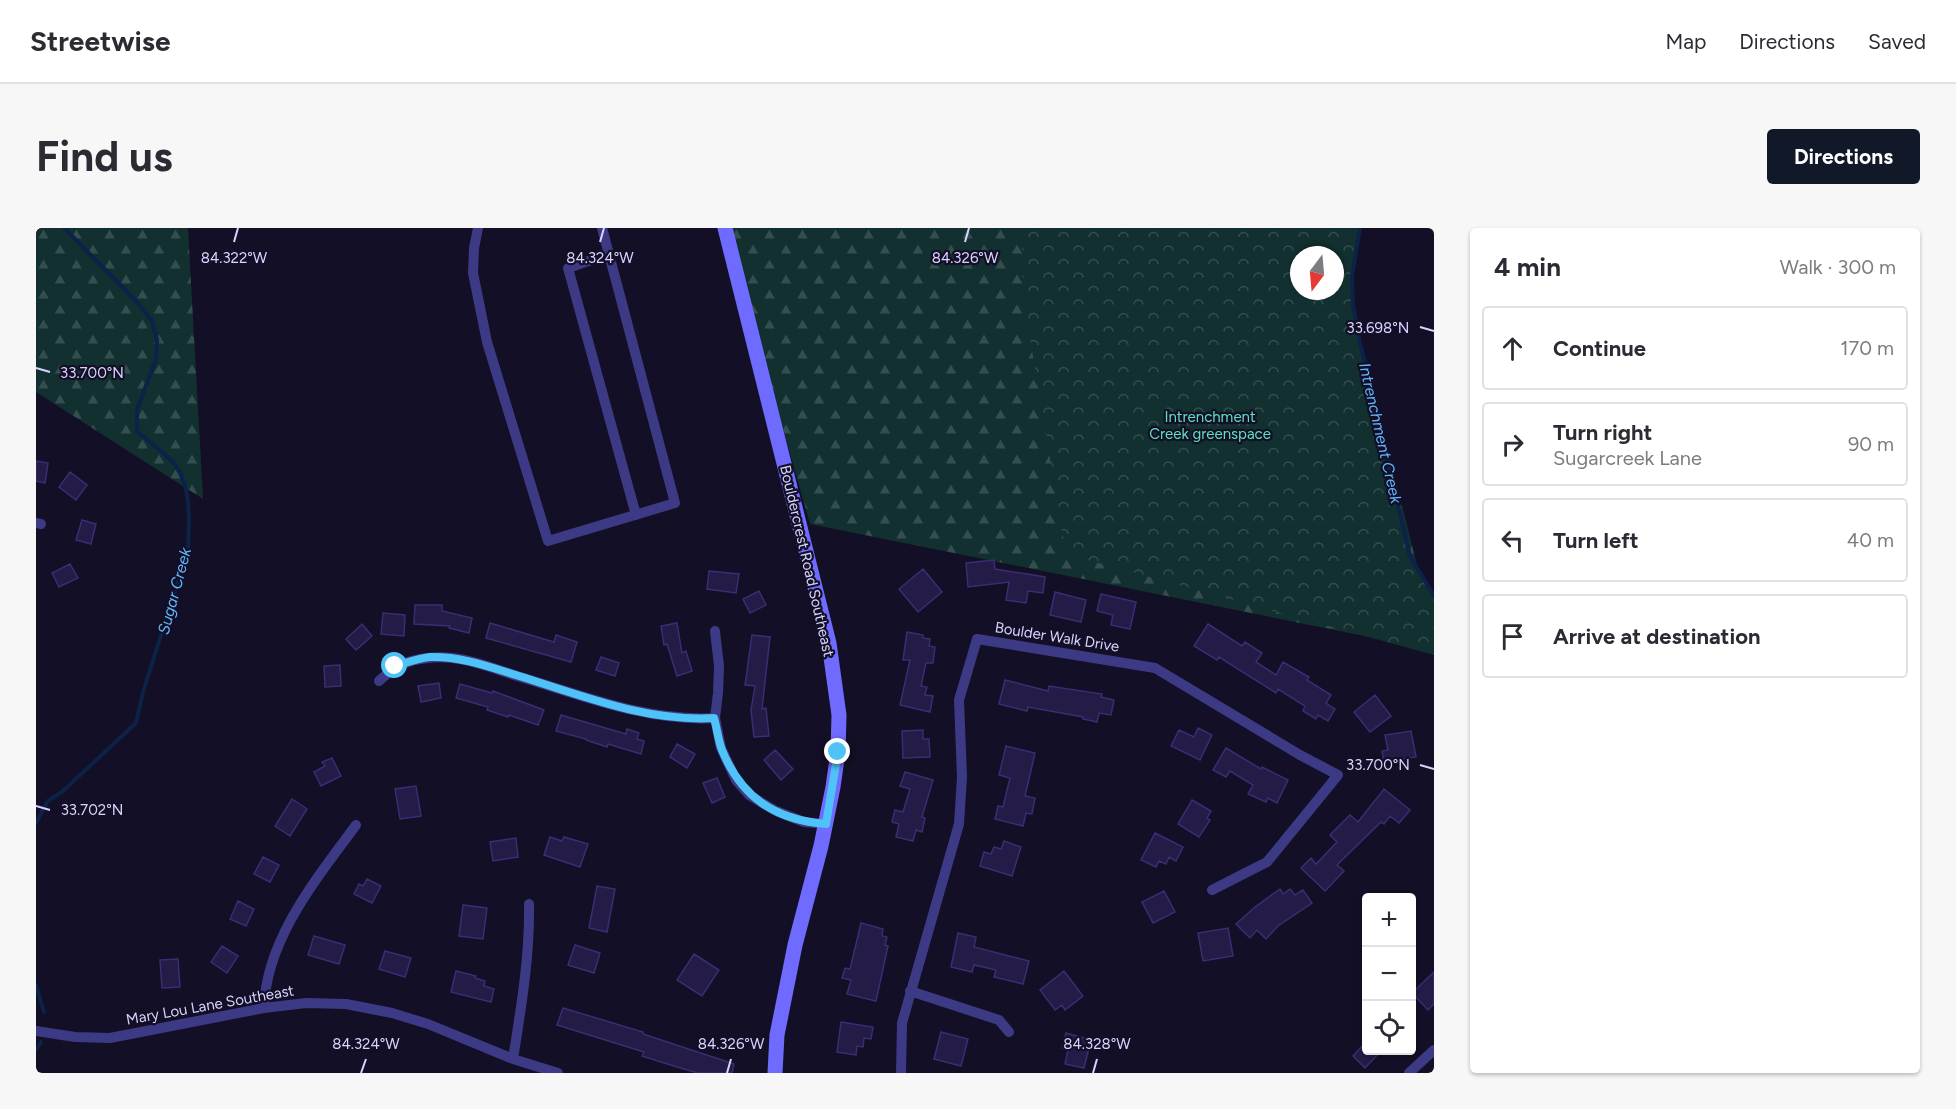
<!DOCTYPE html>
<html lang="en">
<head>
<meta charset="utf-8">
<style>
	:root { --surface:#fff; --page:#f7f7f7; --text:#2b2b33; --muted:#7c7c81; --line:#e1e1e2; --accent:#111827 }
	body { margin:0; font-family:Figtree,sans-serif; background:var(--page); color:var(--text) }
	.controls { position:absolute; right:18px; bottom:18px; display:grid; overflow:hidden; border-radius:6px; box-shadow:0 2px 4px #0004 }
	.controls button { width:54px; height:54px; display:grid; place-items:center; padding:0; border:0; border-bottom:2px solid var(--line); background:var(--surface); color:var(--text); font:30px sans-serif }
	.compass { position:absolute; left:1254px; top:18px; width:54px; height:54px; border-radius:50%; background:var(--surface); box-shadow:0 2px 4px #0004; rotate:196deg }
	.stop { position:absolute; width:18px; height:18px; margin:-14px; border:4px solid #4fc3f7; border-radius:50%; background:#fff }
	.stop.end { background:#4fc3f7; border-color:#fff; box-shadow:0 2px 6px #0008 }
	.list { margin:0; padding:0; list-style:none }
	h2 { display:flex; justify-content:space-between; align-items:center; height:78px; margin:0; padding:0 24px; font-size:26px }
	h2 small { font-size:20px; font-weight:400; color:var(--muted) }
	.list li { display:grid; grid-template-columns:39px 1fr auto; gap:18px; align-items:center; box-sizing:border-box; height:84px; margin:0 12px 12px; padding:0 12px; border:2px solid var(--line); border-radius:6px }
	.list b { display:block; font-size:22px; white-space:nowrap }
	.list p { margin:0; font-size:20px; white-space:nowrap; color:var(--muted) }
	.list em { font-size:20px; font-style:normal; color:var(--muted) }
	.icon { flex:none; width:33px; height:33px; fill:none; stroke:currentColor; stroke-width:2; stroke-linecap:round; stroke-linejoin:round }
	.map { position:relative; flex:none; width:1398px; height:845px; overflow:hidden; border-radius:6px }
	header { display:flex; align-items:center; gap:36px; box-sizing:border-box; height:84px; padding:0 30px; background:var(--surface); border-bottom:2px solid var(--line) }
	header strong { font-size:28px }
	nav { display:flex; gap:33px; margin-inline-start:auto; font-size:21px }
	.intro { display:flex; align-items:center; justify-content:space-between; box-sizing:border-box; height:144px; padding:0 36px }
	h1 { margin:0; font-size:42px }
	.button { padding:15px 27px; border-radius:6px; background:var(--accent); color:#fff; font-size:21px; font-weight:700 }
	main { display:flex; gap:36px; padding:0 36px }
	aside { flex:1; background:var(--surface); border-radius:6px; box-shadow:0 2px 4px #0004 }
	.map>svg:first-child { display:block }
</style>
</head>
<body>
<header>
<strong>Streetwise</strong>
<nav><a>Map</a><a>Directions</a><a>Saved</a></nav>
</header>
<div class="intro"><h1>Find us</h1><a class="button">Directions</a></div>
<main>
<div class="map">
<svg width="1398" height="845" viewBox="0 0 1398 845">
	<defs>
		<pattern id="forest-firs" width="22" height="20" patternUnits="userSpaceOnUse" patternTransform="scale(1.5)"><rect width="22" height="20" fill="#12302f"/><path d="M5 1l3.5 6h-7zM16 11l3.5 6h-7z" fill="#344d4e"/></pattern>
		<pattern id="park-crowns" width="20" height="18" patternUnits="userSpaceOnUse" patternTransform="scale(1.5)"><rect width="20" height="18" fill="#12302f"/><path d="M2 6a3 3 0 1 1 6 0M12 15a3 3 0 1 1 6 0" fill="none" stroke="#344d4e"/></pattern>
	</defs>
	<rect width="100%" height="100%" fill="#130f26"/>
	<path fill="url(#forest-firs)" fill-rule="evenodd" d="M0 0H152L167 271 0 164Z
		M696 0H1325L1312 65 1398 404V422L774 296 733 151ZM1263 27H1299V63H1263Z"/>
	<path fill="url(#park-crowns)" fill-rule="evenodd" d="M986 0H1324L1316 48 1317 77 1324 116 1337 166 1345 215 1355 248 1374 328 1395 361 1398 369V427L1030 326 987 69ZM1263 27H1299V63H1263Z"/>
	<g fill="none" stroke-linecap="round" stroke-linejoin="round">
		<path stroke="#0c2248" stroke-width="4" d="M1324 0 1316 48 1317 77 1324 116 1338 166 1345 215 1355 248 1374 328 1398 368
			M0 595 12 573 27 563 100 495 107 464 152 322C153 297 156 260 140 238 130 225 113 214 101 203V182L120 131 121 112 116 93 101 74 28 0
			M0 757 8 784
			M0 822 5 814"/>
	</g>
	<path fill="#241b47" stroke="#3b2d73" stroke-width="1.5" d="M0 233 12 235 9 255 0 253Z
		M34 244 51 257 40 272 23 259Z
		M46 292 60 296 55 316 40 312Z
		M958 332 959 341 1009 349 1007 365 992 363 990 375 970 372 973 354 932 359 930 335Z
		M34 336 42 350 23 359 16 345Z
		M887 341 906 364 882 384 863 361Z
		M673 343 703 346 700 365 671 361Z
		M723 363 730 377 714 385 707 371Z
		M1019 364 1050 372 1045 394 1014 387Z
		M1065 366 1100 374 1094 401 1075 397 1077 387 1061 383Z
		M379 377H406V383L436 390 433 405 413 400 414 398 378 396Z
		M347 385 369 387 368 408 345 406Z
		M454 395 518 414 520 407 541 414 535 434 450 410Z
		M641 395 646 425 650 423 656 443 641 448 631 416 628 417 625 398Z
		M326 396 336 408 320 422 310 411Z
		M1172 396 1206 418 1209 414 1226 425 1220 434 1240 447 1247 434 1273 449 1271 452 1295 467 1290 475 1299 481 1292 493 1282 487 1280 491 1267 483 1269 478 1242 461 1240 465 1183 429 1181 432 1158 418Z
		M871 404 887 407V410L894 411 893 418 899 419 897 435H890L885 458 891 459 889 467 897 468 894 484 864 477 874 432H867Z
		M716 407 734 409 726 481 730 480 733 508 718 509 715 482 719 458 709 457Z
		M565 429 583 435 579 448 560 442Z
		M304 437 305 458 289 459 288 438Z
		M969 452 1012 463 1013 458 1066 466 1065 469 1078 472 1075 487 1063 485 1061 494 1047 491V489L992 479 991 483 963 476Z
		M403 455 405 470 385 474 382 458Z
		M424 456 456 465 457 463 508 482 502 497 473 487 472 489 451 482 452 479 420 470Z
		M1339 467 1355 488 1334 504 1318 484Z
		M525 487 590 506 591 501 603 505 601 511 608 513 605 526 572 516 571 519 550 512V511L520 503Z
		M1162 500 1176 507 1164 532 1135 518 1143 502 1158 509Z
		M887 502V511H893L894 529 867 530 866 503Z
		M1375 503 1380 529 1348 534 1346 523 1352 522 1349 507Z
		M641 516 659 526 651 540 634 529Z
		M970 518 999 525 989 568 999 570 996 586 990 585 987 598 959 591 962 578 967 579 974 550 963 547Z
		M1190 520 1225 541 1226 539 1252 552 1241 575 1232 570 1230 574 1212 566 1217 557 1194 543 1190 549 1177 542Z
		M739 522 757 541 745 552 728 532Z
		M296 530 305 548 285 558 278 544 289 538 286 534Z
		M869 544 897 552 886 589 889 590 886 604 880 602 877 613 860 609 863 596 856 594 859 582 867 584 874 561 864 558Z
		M681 550 689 569 676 575 667 555Z
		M380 558 385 588 364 591 359 561Z
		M1348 561 1374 582 1363 595 1354 588 1348 596 1345 594 1301 637 1308 643 1289 663 1265 640 1275 630 1280 636 1301 614 1294 607 1314 587 1322 594Z
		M256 571 271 581 254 608 239 598Z
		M1156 572 1175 583 1171 590 1174 592 1163 609 1142 596Z
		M1119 605 1147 619 1140 633 1133 629 1130 636 1123 633 1120 639 1105 632Z
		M514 609 526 613 528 609 552 616 544 639 508 627Z
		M480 610 482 629 457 633 454 614Z
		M968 613 985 619 976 648 944 638 948 624 955 626 958 619 965 621Z
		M227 629 243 637 234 654 218 646Z
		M331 651 345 658 336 675 318 666 323 656 327 658Z
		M561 658 579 661 571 704 553 700Z
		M1244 661 1247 666 1254 661 1259 667 1267 662 1276 675 1242 698 1230 711 1221 702 1214 710 1200 696 1219 679Z
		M1128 663 1139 684 1117 695 1106 674Z
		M202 673 218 681 210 698 194 691Z
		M427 677 451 680 447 711 423 708Z
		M825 695 847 701 846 708 851 709 849 717 852 718 840 773 811 766 815 752 806 750 809 740 814 741Z
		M1192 700 1197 728 1167 733 1162 705Z
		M922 705 940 709 938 719 993 733 987 756 958 749 960 742 938 737 936 744 915 739Z
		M278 708 309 717 303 736 272 727Z
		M539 717 564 725 558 745 532 737Z
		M186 718 202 728 191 745 175 734Z
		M349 723 375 730 369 749 343 741Z
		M658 726 683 742 666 768 641 752Z
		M142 731 144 759 126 760 124 732Z
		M420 743 440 748 439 750 449 753 448 758 458 761 455 774 415 764Z
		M1028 743 1047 768 1029 782 1026 777 1019 782 1004 762Z
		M1398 744V776L1392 782 1376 765Z
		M527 780 607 804V806L698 836 696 845H662L641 839 606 828 608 824 521 797Z
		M805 794 837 799 835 811 828 810 827 819 821 818 820 827 801 824Z
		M905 804 932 811 925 838 898 831Z
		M1030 805 1055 812 1048 840 1029 836 1032 822 1026 820Z
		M1330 814V822H1346L1329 840 1317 828Z"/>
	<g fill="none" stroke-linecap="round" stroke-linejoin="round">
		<path stroke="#3d3a85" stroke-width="10" d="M442 0 438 20 437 45 451 114 512 313 639 275 566 0
			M573 26 532 40 600 287
			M0 295 5 296
			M679 403 683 438 682 465 679 490 685 520 700 552 713 567 740 583 768 594 790 596
			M343 453C358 439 370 432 392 430 422 426 453 439 481 448 546 467 610 494 679 490
			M874 763 963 792 973 804
			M228 780C230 711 281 650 320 597
			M0 803 39 809 74 810 228 780 270 775 310 776 356 785 392 796 477 831 522 845
			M477 831C485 780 494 728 493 676
			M865 845 866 795 923 596 926 549 923 472 941 411 1119 440 1264 527 1302 547 1231 634 1176 662
			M1373 845 1398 822"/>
		<path stroke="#6f6bff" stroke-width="15" d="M689 0 793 415 803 487 802 524 797 559 785 618 759 717 741 807 739 845"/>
	</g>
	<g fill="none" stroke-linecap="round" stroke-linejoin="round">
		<path stroke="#4fc3f7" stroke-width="8" d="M359 438C370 435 383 430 394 429 425 428 454 439 483 448 547 468 611 494 678 490 681 500 682 512 686 522 705 569 739 592 790 596L802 524"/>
	</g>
	<path fill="none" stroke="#d9d4ff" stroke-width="2" d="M198 14 202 0M564 14 568 0M929 14 933 0M1384 99 1398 103M0 140 14 144M1384 537 1398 541M0 578 14 582M325 845 330 831M691 845 695 831M1057 845 1061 831"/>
	<g text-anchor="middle" stroke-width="4.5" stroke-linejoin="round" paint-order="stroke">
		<g font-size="15" fill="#5fe0c0" stroke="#130f26">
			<text x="1174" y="194">Intrenchment<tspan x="1174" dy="17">Creek greenspace</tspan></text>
		</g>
		<g font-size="15" fill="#d9d4ff" stroke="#130f26">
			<text transform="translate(771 333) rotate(77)" y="5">Bouldercrest Road Southeast</text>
			<text transform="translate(1021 409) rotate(9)" y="5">Boulder Walk Drive</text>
			<text transform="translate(174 777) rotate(-10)" y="5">Mary Lou Lane Southeast</text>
		</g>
		<g font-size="16" font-style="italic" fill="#62b6ff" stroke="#130f26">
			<text transform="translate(1345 205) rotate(77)" y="6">Intrenchment Creek</text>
			<text transform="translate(138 363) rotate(-75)" y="6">Sugar Creek</text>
		</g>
	</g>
	<g font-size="15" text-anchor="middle" fill="#d9d4ff" stroke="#130f26" stroke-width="4.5" stroke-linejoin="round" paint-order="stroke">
		<text x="198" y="35">84.322°W</text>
		<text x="564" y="35">84.324°W</text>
		<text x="929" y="35">84.326°W</text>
		<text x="1342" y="105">33.698°N</text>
		<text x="56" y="150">33.700°N</text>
		<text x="1342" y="542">33.700°N</text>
		<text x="56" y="587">33.702°N</text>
		<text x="330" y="821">84.324°W</text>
		<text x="695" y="821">84.326°W</text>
		<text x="1061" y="821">84.328°W</text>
	</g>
</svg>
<div class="controls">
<button>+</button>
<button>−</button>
<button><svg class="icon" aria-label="locate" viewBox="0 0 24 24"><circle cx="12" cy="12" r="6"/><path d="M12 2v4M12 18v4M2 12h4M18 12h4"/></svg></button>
</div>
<svg class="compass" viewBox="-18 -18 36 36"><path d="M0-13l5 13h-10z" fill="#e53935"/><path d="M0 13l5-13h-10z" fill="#7c7c81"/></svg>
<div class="stop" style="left:359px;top:438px"></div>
<div class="stop end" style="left:802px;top:524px"></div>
</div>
<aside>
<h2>4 min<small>Walk · 300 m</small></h2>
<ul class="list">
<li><svg class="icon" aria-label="ahead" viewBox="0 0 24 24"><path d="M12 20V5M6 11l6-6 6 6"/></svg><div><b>Continue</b></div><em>170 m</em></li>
<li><svg class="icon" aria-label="right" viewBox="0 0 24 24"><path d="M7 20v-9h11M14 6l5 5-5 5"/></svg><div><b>Turn right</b><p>Sugarcreek Lane</p></div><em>90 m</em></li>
<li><svg class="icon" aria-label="left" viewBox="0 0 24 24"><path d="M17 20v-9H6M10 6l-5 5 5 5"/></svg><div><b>Turn left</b></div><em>40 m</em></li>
<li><svg class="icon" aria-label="arrive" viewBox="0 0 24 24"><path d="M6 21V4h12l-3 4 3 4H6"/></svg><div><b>Arrive at destination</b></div></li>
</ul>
</aside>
</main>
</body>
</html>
